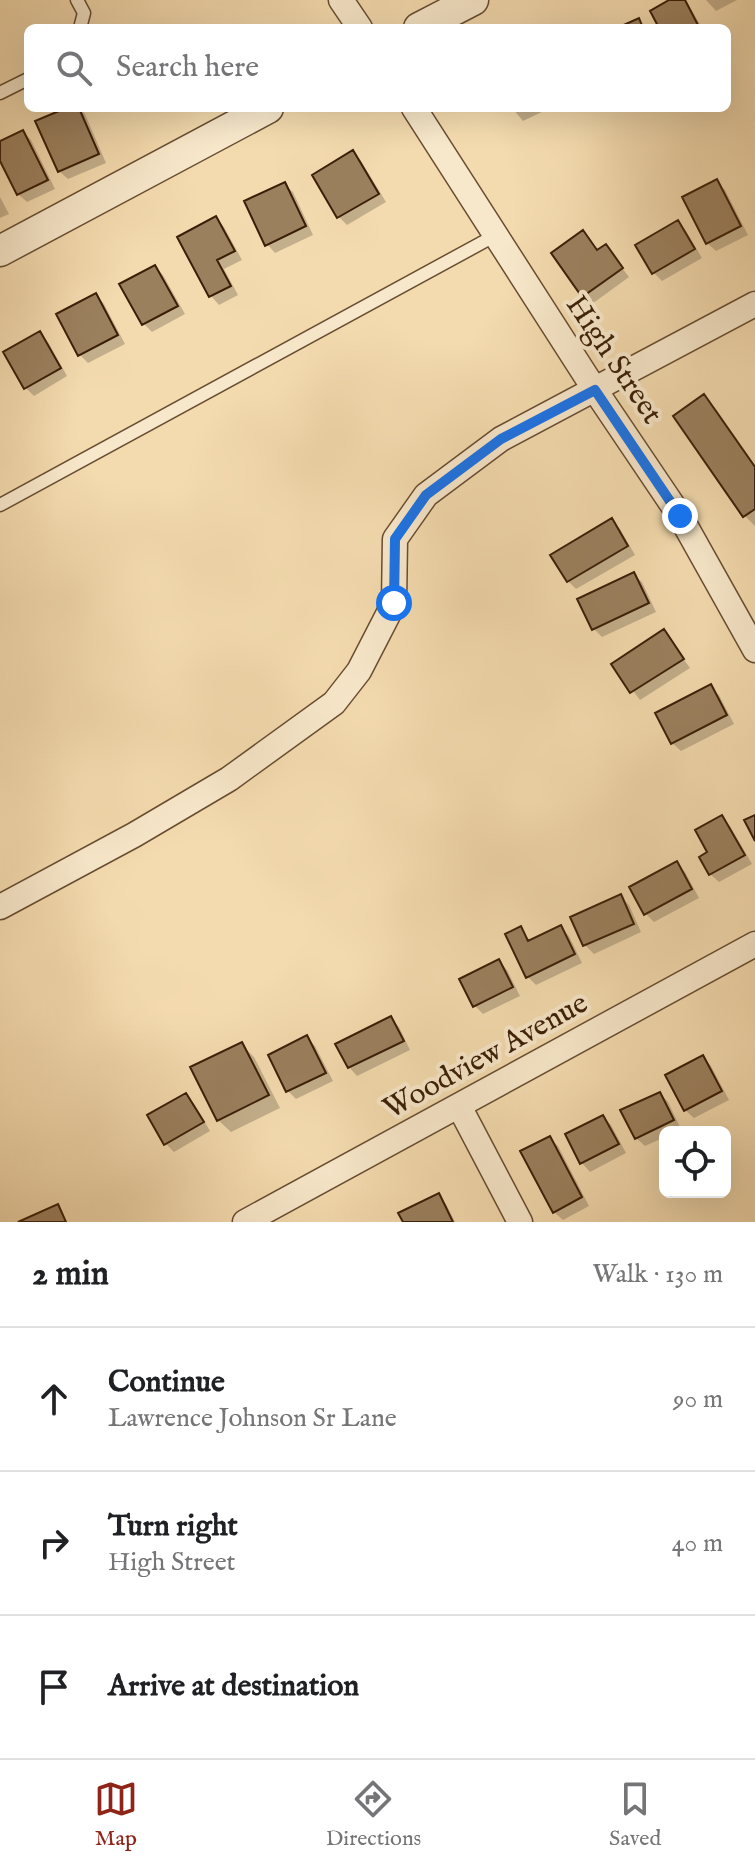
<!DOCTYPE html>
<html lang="en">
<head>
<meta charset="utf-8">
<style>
	:root { --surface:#fff; --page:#f2f2f2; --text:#202124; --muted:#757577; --line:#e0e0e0; --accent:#8f2418 }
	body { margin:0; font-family:"IM FELL English",serif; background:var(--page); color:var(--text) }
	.controls { position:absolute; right:24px; bottom:24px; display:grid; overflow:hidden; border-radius:12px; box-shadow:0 8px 32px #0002 }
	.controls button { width:72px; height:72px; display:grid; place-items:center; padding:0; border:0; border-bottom:2px solid var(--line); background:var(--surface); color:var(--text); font:40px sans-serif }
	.stop { position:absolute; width:24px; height:24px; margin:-18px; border:6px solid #1a73e8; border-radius:50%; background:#fff }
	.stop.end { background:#1a73e8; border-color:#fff; box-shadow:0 2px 8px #0008 }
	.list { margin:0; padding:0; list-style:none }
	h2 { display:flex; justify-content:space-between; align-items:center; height:104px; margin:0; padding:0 32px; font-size:34px }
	h2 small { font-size:26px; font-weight:400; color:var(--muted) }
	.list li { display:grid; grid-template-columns:52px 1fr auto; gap:24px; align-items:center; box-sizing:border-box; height:144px; padding:0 32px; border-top:2px solid var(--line) }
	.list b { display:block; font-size:30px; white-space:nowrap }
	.list p { margin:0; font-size:26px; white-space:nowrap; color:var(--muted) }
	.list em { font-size:26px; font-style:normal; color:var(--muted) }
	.icon { flex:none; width:44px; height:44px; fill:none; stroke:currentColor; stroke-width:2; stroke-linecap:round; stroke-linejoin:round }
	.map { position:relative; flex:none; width:755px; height:1222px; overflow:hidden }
	.search { position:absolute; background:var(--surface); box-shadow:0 8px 32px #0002; left:24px; right:24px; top:24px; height:88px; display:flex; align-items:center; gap:20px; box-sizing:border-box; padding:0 28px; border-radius:12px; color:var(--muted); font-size:30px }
	.sheet { height:536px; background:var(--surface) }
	nav { display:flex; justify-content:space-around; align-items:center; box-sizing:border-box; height:112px; border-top:2px solid var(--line); background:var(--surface); font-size:22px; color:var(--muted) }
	nav a { display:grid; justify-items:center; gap:4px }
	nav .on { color:var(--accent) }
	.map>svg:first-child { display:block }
</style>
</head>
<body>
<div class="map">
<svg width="755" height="1222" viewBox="0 0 755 1222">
	<rect width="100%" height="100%" fill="#f4dbaf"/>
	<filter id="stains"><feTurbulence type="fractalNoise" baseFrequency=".0025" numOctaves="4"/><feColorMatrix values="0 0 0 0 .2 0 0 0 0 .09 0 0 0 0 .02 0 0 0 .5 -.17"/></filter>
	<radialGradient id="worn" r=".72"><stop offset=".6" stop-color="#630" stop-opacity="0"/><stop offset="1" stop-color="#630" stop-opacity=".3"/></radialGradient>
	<path fill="#0003" d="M673 0H686L702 28H661Z
		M706 0H737L716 11Z
		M71 108H79L85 114 106 163 68 179 59 171Z
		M512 108H550L523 121Z
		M23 132 31 140 55 189 27 202 18 194 0 156V143Z
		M353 153 361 161 386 202 347 225 339 217 314 176Z
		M717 182 725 190 748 235 716 251 707 243Z
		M284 184 293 192 313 235 275 253 267 244Z
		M0 197 9 214 0 218Z
		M216 218 224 227 242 260 224 269 238 295 219 305 211 296 179 238Z
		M678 222 686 231 702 258 662 281 654 273Z
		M583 232 599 252 606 247 629 277 592 304 583 295Z
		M155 267 163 275 185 314 152 332 144 324Z
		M96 295 104 304 125 344 88 363 80 355Z
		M40 334 48 342 67 376 34 396 25 387Z
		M704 397 716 409 755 465V526L745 516Z
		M612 521 620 529 635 555 576 589 568 581Z
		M633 574 642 582 656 612 602 637 594 629Z
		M664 632 690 668 640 700 613 664Z
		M710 687 719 695 734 724 681 751 672 743Z
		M721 817 730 826 752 864 719 882 710 874V853Z
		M677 864 685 872 699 898 654 922 645 913Z
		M620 896 629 905 641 932 594 954 585 945 573 918Z
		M520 928 531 942 561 928 569 936 582 963 536 985 528 977Z
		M499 961 507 970 520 996 483 1014 475 1006Z
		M391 1019 399 1027 410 1050 357 1076 349 1067Z
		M307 1038 315 1046 333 1081 296 1099 288 1091 270 1056Z
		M241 1044 254 1057 280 1108 231 1132 218 1120Z
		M703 1057 711 1066 729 1100 694 1118 685 1110Z
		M660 1094 668 1102 681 1129 665 1132V1137L645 1146 636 1138Z
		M186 1095 194 1104 210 1131 174 1152 166 1144Z
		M603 1117 611 1125 626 1153 590 1172 582 1163 568 1135Z
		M549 1138 558 1146 589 1206 563 1220 554 1212Z
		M438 1196 446 1204 455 1222H405Z"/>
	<path fill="#9b805e" stroke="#3a1e07" stroke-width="2" d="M669 0H685L698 25 692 28H659L650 11Z
		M639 18 643 28H617Z
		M66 108H79L99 154 58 172 35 121Z
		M23 130 48 180 17 195 0 161V141Z
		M353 150 379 194 337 218 312 175Z
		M717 179 741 226 706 244 682 197Z
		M285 182 306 226 265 246 244 201Z
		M216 216 235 251 217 260 231 286 209 297 177 237Z
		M678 220 695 249 652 274 635 245Z
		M583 230 597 250 606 244 623 268 582 297 551 253Z
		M155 265 178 306 142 325 119 284Z
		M96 293 118 335 78 356 56 314Z
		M40 331 61 368 24 389 3 352Z
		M704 394 755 467V509L743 517 673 416Z
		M612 518 628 546 567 582 550 555Z
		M634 572 649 603 592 630 577 599Z
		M664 629 684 659 630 693 611 664Z
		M711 684 727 715 671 744 655 713Z
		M722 815 745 855 709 875 699 857 707 852 695 830Z
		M755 815V841L744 820Z
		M677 861 692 889 644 915 629 887Z
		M621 894 634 924 583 946 570 917Z
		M561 925 575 954 526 978 505 934 521 926 528 941Z
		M499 959 513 987 473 1007 459 979Z
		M391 1016 404 1041 348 1068 335 1044Z
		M307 1035 326 1073 286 1092 268 1055Z
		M242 1042 269 1095 217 1121 190 1067Z
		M703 1055 722 1091 684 1111 665 1075Z
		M660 1092 674 1120 635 1139 620 1110Z
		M186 1093 204 1122 164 1145 147 1115Z
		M603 1115 619 1144 580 1164 565 1134Z
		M550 1136 582 1197 553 1213 520 1151Z
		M439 1193 453 1222H403L398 1213Z
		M58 1204 66 1222H18Z"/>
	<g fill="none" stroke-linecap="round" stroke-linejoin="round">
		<defs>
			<path id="service" d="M77 0 84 13 80 28
				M0 93 28 79
				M0 505 496 235"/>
			<path id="minor" d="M341 0 360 28
				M414 108 595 390 680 516 755 650
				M0 907 134 835 229 779 334 703 359 671 394 603 395 539 426 495 501 439 755 304
				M459 1106 520 1222
				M245 1222 755 944"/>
			<path id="tertiary" d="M419 28 473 0
				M0 251 268 108"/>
		</defs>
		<use href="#service" stroke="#684d31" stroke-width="15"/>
		<use href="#minor" stroke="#684d31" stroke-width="27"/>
		<use href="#tertiary" stroke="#684d31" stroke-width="33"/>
		<use href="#service" stroke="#f8e8cb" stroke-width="12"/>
		<use href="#minor" stroke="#f8e8cb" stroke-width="24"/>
		<use href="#tertiary" stroke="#f8e8cb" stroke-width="30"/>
	</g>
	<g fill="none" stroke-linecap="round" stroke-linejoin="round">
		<path stroke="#1a73e8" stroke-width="10" d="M394 603 395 539 426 495 501 439 595 390 680 516"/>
	</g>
	<g text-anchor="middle" stroke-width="8" stroke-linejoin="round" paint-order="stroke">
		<g font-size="30" fill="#3a1e07" stroke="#f8e8cb">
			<text transform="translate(615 359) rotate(56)" y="10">High Street</text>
			<text transform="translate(485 1055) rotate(-29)" y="10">Woodview Avenue</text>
		</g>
	</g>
	<rect width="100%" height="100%" filter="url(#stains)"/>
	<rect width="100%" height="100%" fill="url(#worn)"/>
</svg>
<div class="controls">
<button><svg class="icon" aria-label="locate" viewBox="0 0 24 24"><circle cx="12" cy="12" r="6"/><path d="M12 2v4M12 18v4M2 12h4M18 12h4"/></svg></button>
</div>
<div class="stop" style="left:394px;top:603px"></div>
<div class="stop end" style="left:680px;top:516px"></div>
<div class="search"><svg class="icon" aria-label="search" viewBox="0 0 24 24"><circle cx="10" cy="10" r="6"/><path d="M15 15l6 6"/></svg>Search here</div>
</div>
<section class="sheet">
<h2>2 min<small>Walk · 130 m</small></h2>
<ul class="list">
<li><svg class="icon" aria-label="ahead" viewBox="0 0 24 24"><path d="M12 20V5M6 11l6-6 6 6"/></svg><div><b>Continue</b><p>Lawrence Johnson Sr Lane</p></div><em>90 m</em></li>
<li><svg class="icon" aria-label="right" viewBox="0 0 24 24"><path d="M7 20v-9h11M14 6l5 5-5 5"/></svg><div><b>Turn right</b><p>High Street</p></div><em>40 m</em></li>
<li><svg class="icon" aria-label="arrive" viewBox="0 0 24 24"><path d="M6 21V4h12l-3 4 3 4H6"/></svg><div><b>Arrive at destination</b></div></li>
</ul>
</section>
<nav>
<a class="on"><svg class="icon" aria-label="map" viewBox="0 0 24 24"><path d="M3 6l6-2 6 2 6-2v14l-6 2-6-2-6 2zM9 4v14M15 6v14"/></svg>Map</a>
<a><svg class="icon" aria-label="directions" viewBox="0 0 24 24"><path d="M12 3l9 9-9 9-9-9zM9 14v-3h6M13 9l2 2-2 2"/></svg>Directions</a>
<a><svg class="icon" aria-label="saved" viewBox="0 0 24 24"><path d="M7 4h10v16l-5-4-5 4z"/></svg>Saved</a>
</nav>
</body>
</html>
